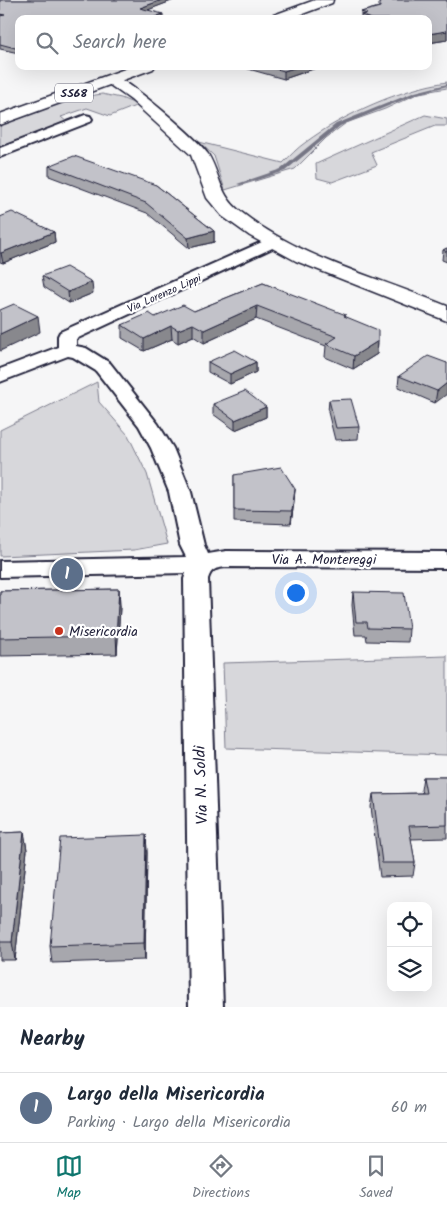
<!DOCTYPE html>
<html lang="en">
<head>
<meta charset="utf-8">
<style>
	:root { --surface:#fff; --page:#f6f6f7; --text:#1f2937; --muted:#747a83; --line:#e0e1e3; --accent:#0f766e }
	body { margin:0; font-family:Kalam,sans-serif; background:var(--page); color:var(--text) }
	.controls { position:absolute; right:15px; bottom:15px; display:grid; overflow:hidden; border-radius:10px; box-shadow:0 5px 20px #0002 }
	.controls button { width:45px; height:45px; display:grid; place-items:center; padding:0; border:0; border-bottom:1px solid var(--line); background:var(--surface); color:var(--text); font:25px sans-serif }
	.you { position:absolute; left:295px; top:592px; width:18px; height:18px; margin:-12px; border:4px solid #fff; border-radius:50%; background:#1a73e8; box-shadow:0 0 0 8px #1a73e833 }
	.badge { display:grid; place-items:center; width:32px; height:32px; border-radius:50%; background:var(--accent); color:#fff; font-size:16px; font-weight:700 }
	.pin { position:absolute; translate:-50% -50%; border:2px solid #fff; box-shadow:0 1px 5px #0006 }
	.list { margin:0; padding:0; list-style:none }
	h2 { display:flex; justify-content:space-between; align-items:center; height:65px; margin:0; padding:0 20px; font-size:21px }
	h2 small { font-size:16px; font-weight:400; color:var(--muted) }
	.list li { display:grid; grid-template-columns:32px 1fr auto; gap:15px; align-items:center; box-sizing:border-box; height:70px; padding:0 20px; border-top:1px solid var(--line) }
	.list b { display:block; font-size:19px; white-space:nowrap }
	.list p { margin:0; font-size:16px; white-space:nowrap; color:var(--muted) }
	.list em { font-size:16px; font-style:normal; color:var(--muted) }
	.icon { flex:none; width:28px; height:28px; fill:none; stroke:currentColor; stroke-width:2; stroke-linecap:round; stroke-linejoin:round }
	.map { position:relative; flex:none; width:447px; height:1007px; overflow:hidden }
	.search { position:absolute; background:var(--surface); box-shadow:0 5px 20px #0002; left:15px; right:15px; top:15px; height:55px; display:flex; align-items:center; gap:12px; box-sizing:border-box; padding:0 18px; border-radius:10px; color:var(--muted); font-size:19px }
	.sheet { height:135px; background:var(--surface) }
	nav { display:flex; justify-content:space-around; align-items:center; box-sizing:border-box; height:70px; border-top:1px solid var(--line); background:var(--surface); font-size:14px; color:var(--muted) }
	nav a { display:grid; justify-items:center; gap:2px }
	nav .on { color:var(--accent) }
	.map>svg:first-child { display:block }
</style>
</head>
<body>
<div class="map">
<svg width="447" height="1007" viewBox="0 0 447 1007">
	<rect width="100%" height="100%" fill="#f6f6f7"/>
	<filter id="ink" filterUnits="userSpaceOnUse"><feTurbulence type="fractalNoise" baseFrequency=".02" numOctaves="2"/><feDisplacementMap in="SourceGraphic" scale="10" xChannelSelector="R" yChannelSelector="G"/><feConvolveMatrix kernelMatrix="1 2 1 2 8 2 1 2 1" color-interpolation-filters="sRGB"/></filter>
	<g filter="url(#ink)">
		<path fill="#d7d7db" stroke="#7c7c8b" d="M447 82V88L419 93 385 109 346 123 326 138 295 169 225 190 214 156 199 142 283 163C290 156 297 148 306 142 344 114 400 89 447 82Z
			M102 94 121 98 138 105 110 116 87 108 61 117 67 122 0 148V125L70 99Z
			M425 115 447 119V126H435L371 152 377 165 332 182 317 178 316 164Z
			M97 382 99 402 128 435 147 474 167 544 134 550 0 556V430Z
			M447 656V755L226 748 223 663Z"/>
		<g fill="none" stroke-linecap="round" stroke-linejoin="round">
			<path fill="#767685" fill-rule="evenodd" d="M447 84V86L417 94 340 126 285 171 241 185 237 184 281 169 336 124 415 92Z"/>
			<defs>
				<path id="street" d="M85 115 90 116 92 119 90 122 0 157V148Z
					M273 237 279 239 281 242 279 245 76 339V346L86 348 110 363 158 424 173 448 191 492 204 545 208 554 226 551 447 552V568L226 567C216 568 211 569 208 579L223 1007H189L184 579 186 573 0 577V561L186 557 180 545 169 492 151 448 139 426 96 371 73 357 68 356 0 382V369L58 347V336L60 332Z"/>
				<path id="secondary" d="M112 75C129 80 198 139 208 154 221 176 219 195 241 212 301 259 378 277 447 306V321L296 261 250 236 222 216 207 198 191 155 131 100 107 83 104 80 107 77Z"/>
				<path id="primary" d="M315 0H333L332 3 289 19H269L271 16Z
					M133 66H155L153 69 0 125V114Z"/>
			</defs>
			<use href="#street" stroke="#22223b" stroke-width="4"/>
			<use href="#secondary" stroke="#22223b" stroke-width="3"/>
			<use href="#primary" stroke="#22223b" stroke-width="3"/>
			<use href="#street" fill="#fff" fill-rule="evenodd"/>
			<use href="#secondary" fill="#fff" fill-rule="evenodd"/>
			<use href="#primary" fill="#fff" fill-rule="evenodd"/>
		</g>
		<path fill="#a7a7ad" stroke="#22223b" d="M0 0H174L147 10 163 18 19 19V53L0 49Z
			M379 0H447V40L428 43V19H361V12L379 7Z
			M238 66H319V67L284 79Z
			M49 166 156 185 214 231V242L189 248 147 213 49 176Z
			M0 217 54 232 55 242 3 263 0 262Z
			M447 248V262L442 260 443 250Z
			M42 276 93 293 69 303 44 287Z
			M263 283 346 317 378 341 377 354 353 369 325 357 326 346 256 319 204 343 193 336 178 343 172 339 144 351 122 338V325L155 317 194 311Z
			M208 362H256V372L230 384 208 372Z
			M447 363 435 403 398 387 399 376Z
			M329 400 359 427 358 439 335 440 328 412Z
			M213 404 266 407V417L235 430 213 414Z
			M234 475 295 489 294 501 291 524 234 522Z
			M119 589 120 607 117 654 0 656V591Z
			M353 592 409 629 408 642 367 641 366 635H355L352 605Z
			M423 777H447V838L411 839 415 863 413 876 380 877 371 807 373 794 422 793 421 790Z
			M24 832 27 850 15 960H0V833Z
			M146 835 147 853 145 960 52 963 50 946Z"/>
		<path fill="#88888d" stroke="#22223b" d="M162 0H174L140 13V8Z
			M163 14V18L161 19H150Z
			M447 31V40L428 43V34Z
			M300 66H319V67L284 79V71Z
			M214 231V242L189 248 188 238Z
			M54 232 55 242 3 263 1 253Z
			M92 282 93 293 69 303 68 292Z
			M257 306 256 319 204 343V330Z
			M38 316 40 332 0 351V334Z
			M193 324V336L178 343V330Z
			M171 326 172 339 144 351V339Z
			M378 341 377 354 353 369 354 356Z
			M256 362V372L230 384V374Z
			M447 383V394L435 403 437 391Z
			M266 407V417L235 430V420Z
			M295 489 294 501 291 524 292 511Z
			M119 589 120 607 117 654 116 636Z
			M24 832 27 850 15 960 12 942Z
			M146 835 147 853 145 960 144 943Z"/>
		<path fill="#c2c2c9" stroke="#22223b" d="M0 0H162L140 8 163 14 150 19H19V49L0 44V16L5 15 0 14Z
			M380 0H447V31L428 34V19H372L361 15 367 14 361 12 380 7Z
			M266 66H300L284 71Z
			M74 156 156 185 214 231 188 238 146 203 49 166Z
			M12 212 54 232 1 253H0V217Z
			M447 248V252L443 250Z
			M66 267 92 282 68 292 42 276Z
			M263 283 346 315 344 316 378 330V341L354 356 326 344 337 337 257 306 204 330 193 324 178 330 171 326 144 339 122 325 149 313 155 317 183 305 194 311Z
			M14 304 38 316 0 334V310Z
			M235 350 256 362 230 374 208 362Z
			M428 356 447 363V383L437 391 399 376Z
			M245 391 266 407 235 420 213 404Z
			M351 399 359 427 336 428 329 400Z
			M281 467 295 489 292 511 234 510V475Z
			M119 589 116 636 0 638V591Z
			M353 592 404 593 409 629 368 628 367 622H356Z
			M423 777H447V825L409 826 415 863H382L373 794 426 793Z
			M24 832 12 942H0V833Z
			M146 835 144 943 50 946 60 838Z"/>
	</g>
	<circle fill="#c8321e" stroke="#fff" stroke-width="2" cx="59" cy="631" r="5"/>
	<g text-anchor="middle" stroke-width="4.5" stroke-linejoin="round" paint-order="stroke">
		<g font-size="11" fill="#22223b" stroke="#fff">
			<text transform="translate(164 293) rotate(-24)" y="4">Via Lorenzo Lippi</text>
		</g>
		<rect fill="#fff" stroke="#646476" stroke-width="1" x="55" y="83.5" width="38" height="19" rx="4"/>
		<g font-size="12" font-weight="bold" fill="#22223b">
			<text x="74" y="97">SS68</text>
		</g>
		<g font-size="14" fill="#22223b" stroke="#fff">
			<text x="324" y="564">Via A. Montereggi</text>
		</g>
		<g font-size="14" fill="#22223b" stroke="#fff" text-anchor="start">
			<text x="69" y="636">Misericordia</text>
		</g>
		<g font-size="16" fill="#22223b" stroke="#fff">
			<text transform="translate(200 785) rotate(-92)" y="6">Via N. Soldi</text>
		</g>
	</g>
</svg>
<div class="controls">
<button><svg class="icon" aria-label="locate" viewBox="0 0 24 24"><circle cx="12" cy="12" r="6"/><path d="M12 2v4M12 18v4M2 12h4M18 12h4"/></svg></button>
<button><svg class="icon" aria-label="layers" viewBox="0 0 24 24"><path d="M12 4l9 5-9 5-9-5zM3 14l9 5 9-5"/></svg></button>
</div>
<div class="you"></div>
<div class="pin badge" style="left:67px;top:574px;background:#5c6f8a">1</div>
<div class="search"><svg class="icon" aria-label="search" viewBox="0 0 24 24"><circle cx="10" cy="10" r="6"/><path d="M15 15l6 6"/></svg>Search here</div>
</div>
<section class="sheet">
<h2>Nearby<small></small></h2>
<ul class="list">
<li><span class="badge" style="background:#5c6f8a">1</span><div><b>Largo della Misericordia</b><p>Parking · Largo della Misericordia</p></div><em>60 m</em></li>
</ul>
</section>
<nav>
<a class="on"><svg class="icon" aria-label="map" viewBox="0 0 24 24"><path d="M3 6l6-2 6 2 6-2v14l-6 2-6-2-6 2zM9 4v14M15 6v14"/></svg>Map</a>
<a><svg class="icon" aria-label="directions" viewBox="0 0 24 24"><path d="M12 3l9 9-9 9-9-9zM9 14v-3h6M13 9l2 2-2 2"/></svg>Directions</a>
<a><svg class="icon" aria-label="saved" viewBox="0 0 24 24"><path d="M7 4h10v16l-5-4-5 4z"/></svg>Saved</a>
</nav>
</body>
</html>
